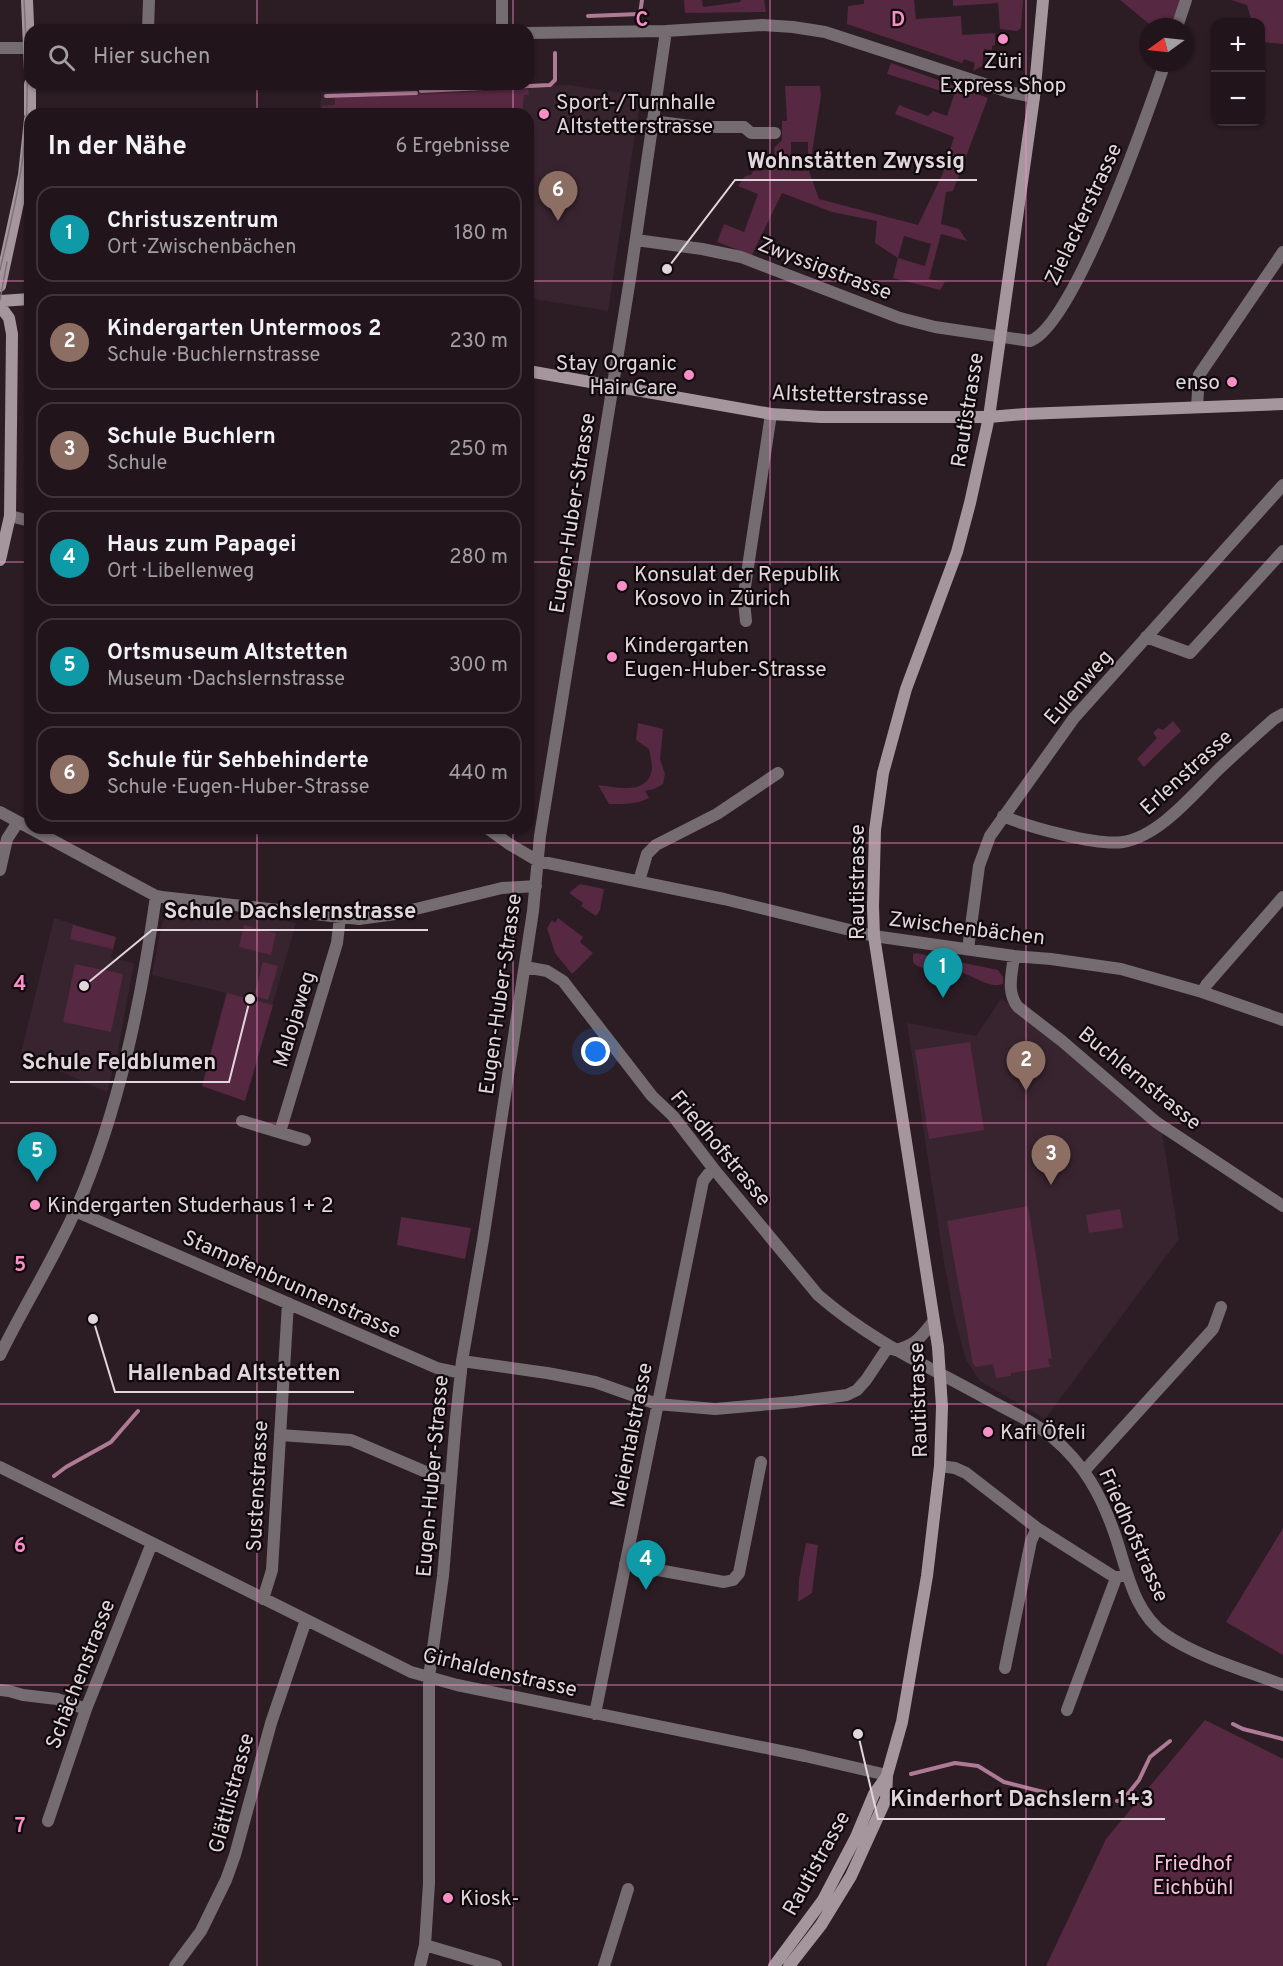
<!DOCTYPE html>
<html lang="de">
<head>
<meta charset="utf-8">
<style>
	:root { --surface:#21151b; --page:#291e24; --text:#f1f3f6; --muted:#a29fa3; --line:#3e343a; --accent:#fa8fc8 }
	body { margin:0; font-family:Overpass,sans-serif; background:var(--page); color:var(--text) }
	.controls { position:absolute; right:18px; top:18px; display:grid; overflow:hidden; border-radius:12px; box-shadow:0 2px 4px #0004 }
	.controls button { width:54px; height:54px; display:grid; place-items:center; padding:0; border:0; border-bottom:2px solid var(--line); background:var(--surface); color:var(--text); font:30px sans-serif }
	.compass { position:absolute; left:1139px; top:18px; width:54px; height:54px; border-radius:50%; background:var(--surface); box-shadow:0 2px 4px #0004; rotate:255deg }
	.you { position:absolute; left:596px; top:1052px; width:21px; height:21px; margin:-15px; border:4px solid #fff; border-radius:50%; background:#1a73e8; box-shadow:0 0 0 9px #1a73e833 }
	.badge { display:grid; place-items:center; width:39px; height:39px; border-radius:50%; background:var(--accent); color:#fff; font-size:20px; font-weight:700 }
	.pin { position:absolute; translate:-50% -50px; filter:drop-shadow(0 2px 3px #0008) }
	.pin::after { content:''; position:absolute; top:32px; width:21px; height:18px; background:inherit; clip-path:polygon(0 0,100% 0,50% 100%) }
	.list { margin:0; padding:0; list-style:none }
	h2 { display:flex; justify-content:space-between; align-items:center; height:78px; margin:0; padding:0 24px; font-size:26px }
	h2 small { font-size:20px; font-weight:400; color:var(--muted) }
	.list li { display:grid; grid-template-columns:39px 1fr auto; gap:18px; align-items:center; box-sizing:border-box; height:96px; margin:0 12px 12px; padding:0 12px; border:2px solid var(--line); border-radius:18px }
	.list b { display:block; font-size:22px; white-space:nowrap }
	.list p { margin:0; font-size:20px; white-space:nowrap; color:var(--muted) }
	.list em { font-size:20px; font-style:normal; color:var(--muted) }
	.icon { flex:none; width:33px; height:33px; fill:none; stroke:currentColor; stroke-width:2; stroke-linecap:round; stroke-linejoin:round }
	.map { position:relative; flex:none; width:1283px; height:1966px; overflow:hidden }
	.search { position:absolute; background:var(--surface); box-shadow:0 2px 4px #0004; left:24px; top:24px; width:510px; height:66px; display:flex; align-items:center; gap:15px; box-sizing:border-box; padding:0 21px; border-radius:18px; color:var(--muted); font-size:22px }
	.panel { position:absolute; background:var(--surface); box-shadow:0 2px 4px #0004; left:24px; top:108px; width:510px; height:726px; border-radius:18px }
	.map>svg:first-child { display:block }
</style>
</head>
<body>
<div class="map">
<svg width="1283" height="1966" viewBox="0 0 1283 1966">
	<rect width="100%" height="100%" fill="#2c1c24"/>
	<path fill="#38242f" d="M569 85 641 96 608 311 528 298V114H319L322 92Z
		M188 907 296 923 245 1101 202 1086 226 993 152 975 162 923 170 911 178 908Z
		M54 918 116 937 111 958 134 963 118 1050 107 1092 21 1054Z
		M1001 999 1012 1005 1162 1132 1179 1239 1045 1419 980 1381 966 1360 954 1315 943 1256 907 1023 976 1036Z"/>
	<path fill="#572842" fill-rule="evenodd" d="M684 0H702L703 7 740 2 741 0H764L766 12 685 13Z
		M864 0H914L916 19 961 16 962 35 995 33V45L992 46V50L984 49 982 66 973 71 975 63 964 59 962 63 847 24 848 6 864 4Z
		M953 0H1023L1021 28 1017 31 1000 29 998 3 953 6Z
		M1120 0H1181L1173 27H1153Z
		M1231 0H1283V44L1261 42 1260 22H1252L1247 5Z
		M891 63 988 98 953 191 946 192 941 224 959 229 967 241 941 234 929 279 945 282 940 290 893 278 898 258 875 243 877 221 832 212 782 193 752 255 717 242 724 224 744 232 758 194 738 186 745 176 751 175 753 171 775 169 774 148 782 140V121H787L785 86H820L821 96 809 171 819 199 918 225 943 173 954 137 895 114 899 105 928 116 933 111 947 116 954 95 887 74ZM791 142H808V171H791ZM904 236 931 244 925 266 898 258Z
		M528 89 529 95H524L522 114H321L322 106 335 105V98Z
		M1173 721 1181 731 1144 767 1137 759 1157 738 1153 733 1158 728 1163 730Z
		M638 723 663 729 660 759 665 774 663 784 654 789 645 791 649 798C635 805 623 804 609 804L598 785C616 787 648 796 652 769 652 763 650 755 649 749L636 740Z
		M580 884 604 889 600 910 596 916 581 906 583 903 569 893Z
		M558 918 583 937 580 942 593 953 572 974 555 953 547 928 552 920 555 923Z
		M73 925 116 937 113 949 70 939Z
		M244 925 276 933 271 955 239 947Z
		M916 953 998 970 1003 977V984C989 989 975 976 962 973 950 969 919 972 913 962V954Z
		M263 962 278 966 268 1000 254 996Z
		M75 964 123 974 111 1032 63 1022Z
		M227 993 273 1005 245 1101 202 1086Z
		M970 1042 984 1130 929 1139 915 1050Z
		M1028 1206 1052 1358 1048 1359 1050 1367 1011 1373V1376L996 1378 993 1364 976 1367 973 1364 947 1221Z
		M1120 1209 1123 1228 1089 1233 1086 1215Z
		M401 1217 471 1228 465 1259 397 1245Z
		M1283 1528V1655L1226 1622Z
		M806 1543 818 1545 812 1593 798 1602 799 1579Z
		M1205 1720 1283 1759V1966H1046L1106 1839Z"/>
	<g fill="none" stroke-linecap="round" stroke-linejoin="round">
		<path stroke="#ae7a95" stroke-width="4" d="M588 16 640 14 642 0
			M421 91 550 85 555 80V53
			M326 96 416 93
			M54 1476 66 1467 111 1442 138 1411
			M1233 1724 1243 1729 1283 1739
			M911 1774 955 1763 978 1766 1004 1782 1067 1798 1089 1800
			M1117 1801 1123 1800 1139 1780 1150 1757 1170 1741"/>
		<path stroke="#746c70" stroke-width="12" d="M502 0V30
			M1177 27 1186 0
			M148 30 149 0
			M528 33 666 31 762 25 793 27 825 32 1009 92 1034 97
			M0 48H30
			M652 121 699 127H744L751 133H775
			M636 240 702 249 741 257 900 318 935 327 1030 341C1074 326 1148 112 1165 63
			M1197 407 1199 375 1283 252
			M10 516 30 521
			M746 621 744 602 745 587 771 414
			M1146 637 1190 653 1283 551
			M0 812 156 896 162 897 359 919 395 914 502 888 536 886
			M1003 816C1029 827 1096 846 1123 842 1160 836 1194 793 1220 768 1238 751 1256 735 1274 719L1283 714
			M487 828 509 844 538 861 724 899 874 936 1014 956 1051 959 1121 969 1202 992 1283 1020
			M0 870 7 839 18 822
			M639 881 647 854 656 845 717 814 778 773
			M968 949 979 866 990 836 1074 718 1283 485
			M1014 956C1012 974 1006 992 1018 1007L1062 1041 1156 1122 1283 1206
			M525 967 547 971 563 981 652 1096 673 1116 713 1168 818 1295C872 1342 930 1367 991 1401 1012 1412 1036 1423 1053 1438 1084 1464 1101 1495 1114 1532 1127 1568 1132 1611 1166 1635 1198 1657 1247 1671 1283 1685
			M1202 992 1207 984 1283 897
			M242 1121 305 1140
			M280 1132 337 943 340 917
			M75 1211 437 1368 461 1373
			M895 1350C916 1345 920 1338 933 1322
			M0 1355C24 1306 54 1259 76 1209 119 1111 141 1002 156 896
			M462 1361 547 1373 595 1382 657 1404 715 1409 794 1402 847 1395 857 1390 866 1380 888 1347
			M280 1435 351 1440 440 1478 451 1479
			M940 1466 955 1468 966 1473 1037 1528 1116 1578 1126 1574
			M0 1467 411 1672 457 1685 805 1756 887 1775
			M1085 1470 1213 1329 1221 1307
			M625 1564 724 1582 733 1580 739 1573 761 1462
			M263 1599 272 1570 288 1303
			M1005 1668 1031 1541 1037 1528
			M0 1690 9 1691 23 1695 57 1699 86 1709
			M1067 1710 1116 1578
			M595 1714 703 1181 713 1168
			M48 1821 86 1709 152 1543
			M425 1945 496 1966
			M175 1966 201 1931 226 1880 235 1855 271 1723 306 1620
			M420 1966 425 1945 429 1883V1677L443 1576 456 1418 462 1361 483 1240 533 911 540 836 630 279 666 31
			M604 1966 628 1889"/>
		<path stroke="#a4969c" stroke-width="12" d="M27 0 30 71
			M30 114V84
			M0 286 24 175 30 119
			M0 301 30 299
			M0 306 9 318 12 334 10 516 0 560
			M528 371 771 414 821 417H989L1025 414 1283 404
			M774 1966 823 1900 856 1837 874 1794 887 1776
			M789 1966 821 1925 851 1876 886 1799 887 1775 902 1722 927 1576 940 1466 942 1407 938 1347 874 936 873 906 875 830 883 773 906 689 957 552 970 503 989 417 1034 97 1043 0"/>
		<path stroke="#7f7178" stroke-width="1.5" d="M0 270C11 222 23 174 26 125 29 83 26 42 24 0
			M0 300 7 262"/>
	</g>
	<path fill="none" stroke="#fa8fc8" stroke-width="1.5" stroke-opacity="0.55" d="M257 0V30M513 0V30M770 0V1966M1026 0V1966M257 84V114M513 84V114M0 281H30M528 281H1283M0 562H30M528 562H1283M257 828V1966M513 828V1966M0 843H1283M0 1123H1283M0 1404H1283M0 1685H1283"/>
	<g fill="#fa8fc8" stroke="#10090c" stroke-width="2">
		<circle cx="1003" cy="39" r="6"/>
		<circle cx="544" cy="114" r="6"/>
		<circle cx="689" cy="375" r="6"/>
		<circle cx="1232" cy="382" r="6"/>
		<circle cx="622" cy="586" r="6"/>
		<circle cx="612" cy="657" r="6"/>
		<circle cx="35" cy="1205" r="6"/>
		<circle cx="988" cy="1432" r="6"/>
		<circle cx="448" cy="1898" r="6"/>
	</g>
	<g text-anchor="middle" stroke-width="4.5" stroke-linejoin="round" paint-order="stroke">
		<g font-size="21" fill="#e1d6db" stroke="#10090c" text-anchor="start">
			<text x="1003" y="68" text-anchor="middle">Züri<tspan x="1003" dy="24">Express Shop</tspan></text>
			<text x="556" y="109">Sport-/Turnhalle<tspan x="556" dy="24">Altstetterstrasse</tspan></text>
			<text x="677" y="370" text-anchor="end">Stay Organic<tspan x="677" dy="24">Hair Care</tspan></text>
			<text x="1220" y="389" text-anchor="end">enso</text>
			<text x="634" y="581">Konsulat der Republik<tspan x="634" dy="24">Kosovo in Zürich</tspan></text>
			<text x="624" y="652">Kindergarten<tspan x="624" dy="24">Eugen-Huber-Strasse</tspan></text>
			<text x="47" y="1212">Kindergarten Studerhaus 1 + 2</text>
			<text x="1000" y="1439">Kafi Öfeli</text>
			<text x="460" y="1905">Kiosk-</text>
		</g>
		<g font-size="21" fill="#e1d6db" stroke="#10090c">
			<text transform="translate(1083 214) rotate(-65)" y="7">Zielackerstrasse</text>
			<text transform="translate(825 268) rotate(21)" y="7">Zwyssigstrasse</text>
			<text transform="translate(850 395) rotate(2)" y="7">Altstetterstrasse</text>
			<text transform="translate(967 410) rotate(-81)" y="7">Rautistrasse</text>
			<text transform="translate(572 513) rotate(-81)" y="7">Eugen-Huber-Strasse</text>
			<text transform="translate(1078 687) rotate(-49)" y="7">Eulenweg</text>
			<text transform="translate(1186 772) rotate(-42)" y="7">Erlenstrasse</text>
			<text transform="translate(857 882) rotate(-90)" y="7">Rautistrasse</text>
			<text transform="translate(967 928) rotate(7)" y="7">Zwischenbächen</text>
			<text transform="translate(500 994) rotate(-82)" y="7">Eugen-Huber-Strasse</text>
			<text transform="translate(294 1019) rotate(-73)" y="7">Malojaweg</text>
			<text transform="translate(1140 1078) rotate(39)" y="7">Buchlernstrasse</text>
			<text transform="translate(721 1148) rotate(50)" y="7">Friedhofstrasse</text>
			<text transform="translate(292 1284) rotate(24)" y="7">Stampfenbrunnenstrasse</text>
			<text transform="translate(918 1400) rotate(-92)" y="7">Rautistrasse</text>
			<text transform="translate(631 1435) rotate(-79)" y="7">Meientalstrasse</text>
			<text transform="translate(432 1476) rotate(-85)" y="7">Eugen-Huber-Strasse</text>
			<text transform="translate(257 1486) rotate(-87)" y="7">Sustenstrasse</text>
			<text transform="translate(1134 1535) rotate(66)" y="7">Friedhofstrasse</text>
			<text transform="translate(500 1672) rotate(13)" y="7">Girhaldenstrasse</text>
			<text transform="translate(80 1674) rotate(-69)" y="7">Schächenstrasse</text>
			<text transform="translate(231 1793) rotate(-75)" y="7">Glättlistrasse</text>
			<text transform="translate(816 1863) rotate(-61)" y="7">Rautistrasse</text>
		</g>
		<g font-size="21" fill="#fcbedd" stroke="#10090c">
			<text x="1193" y="1870">Friedhof<tspan x="1193" dy="24">Eichbühl</tspan></text>
		</g>
	</g>
	<g font-size="20" text-anchor="middle" font-weight="bold" fill="#fa8fc8" stroke="#10090c" stroke-width="4.5" stroke-linejoin="round" paint-order="stroke">
		<text x="642" y="26">C</text>
		<text x="898" y="26">D</text>
		<text x="20" y="990">4</text>
		<text x="20" y="1271">5</text>
		<text x="20" y="1552">6</text>
		<text x="20" y="1832">7</text>
	</g>
	<path fill="none" stroke="#e1d6db" stroke-width="2" d="M667 269L735 180H977M84 986L152 930H428M250 999L229 1082H10M93 1319L115 1392H354M858 1734L878 1819H1165"/>
	<g fill="#e1d6db" stroke="#10090c" stroke-width="2">
		<circle cx="667" cy="269" r="6"/>
		<circle cx="84" cy="986" r="6"/>
		<circle cx="250" cy="999" r="6"/>
		<circle cx="93" cy="1319" r="6"/>
		<circle cx="858" cy="1734" r="6"/>
	</g>
	<g font-size="22" text-anchor="middle" font-weight="bold" fill="#e1d6db" stroke="#10090c" stroke-width="4.5" stroke-linejoin="round" paint-order="stroke">
		<text x="856" y="168">Wohnstätten Zwyssig</text>
		<text x="290" y="918">Schule Dachslernstrasse</text>
		<text x="119" y="1069">Schule Feldblumen</text>
		<text x="234" y="1380">Hallenbad Altstetten</text>
		<text x="1022" y="1806">Kinderhort Dachslern 1+3</text>
	</g>
</svg>
<div class="controls">
<button>+</button>
<button>−</button>
</div>
<svg class="compass" viewBox="-18 -18 36 36"><path d="M0-13l5 13h-10z" fill="#e53935"/><path d="M0 13l5-13h-10z" fill="#a29fa3"/></svg>
<div class="you"></div>
<div class="pin badge" style="left:943px;top:998px;background:#0f9aa8">1</div>
<div class="pin badge" style="left:1026px;top:1091px;background:#8d6e63">2</div>
<div class="pin badge" style="left:1051px;top:1185px;background:#8d6e63">3</div>
<div class="pin badge" style="left:646px;top:1590px;background:#0f9aa8">4</div>
<div class="pin badge" style="left:37px;top:1182px;background:#0f9aa8">5</div>
<div class="pin badge" style="left:558px;top:221px;background:#8d6e63">6</div>
<div class="search"><svg class="icon" aria-label="search" viewBox="0 0 24 24"><circle cx="10" cy="10" r="6"/><path d="M15 15l6 6"/></svg>Hier suchen</div>
<section class="panel">
<h2>In der Nähe<small>6 Ergebnisse</small></h2>
<ul class="list">
<li><span class="badge" style="background:#0f9aa8">1</span><div><b>Christuszentrum</b><p>Ort · Zwischenbächen</p></div><em>180 m</em></li>
<li><span class="badge" style="background:#8d6e63">2</span><div><b>Kindergarten Untermoos 2</b><p>Schule · Buchlernstrasse</p></div><em>230 m</em></li>
<li><span class="badge" style="background:#8d6e63">3</span><div><b>Schule Buchlern</b><p>Schule</p></div><em>250 m</em></li>
<li><span class="badge" style="background:#0f9aa8">4</span><div><b>Haus zum Papagei</b><p>Ort · Libellenweg</p></div><em>280 m</em></li>
<li><span class="badge" style="background:#0f9aa8">5</span><div><b>Ortsmuseum Altstetten</b><p>Museum · Dachslernstrasse</p></div><em>300 m</em></li>
<li><span class="badge" style="background:#8d6e63">6</span><div><b>Schule für Sehbehinderte</b><p>Schule · Eugen-Huber-Strasse</p></div><em>440 m</em></li>
</ul>
</section>
</div>
</body>
</html>
